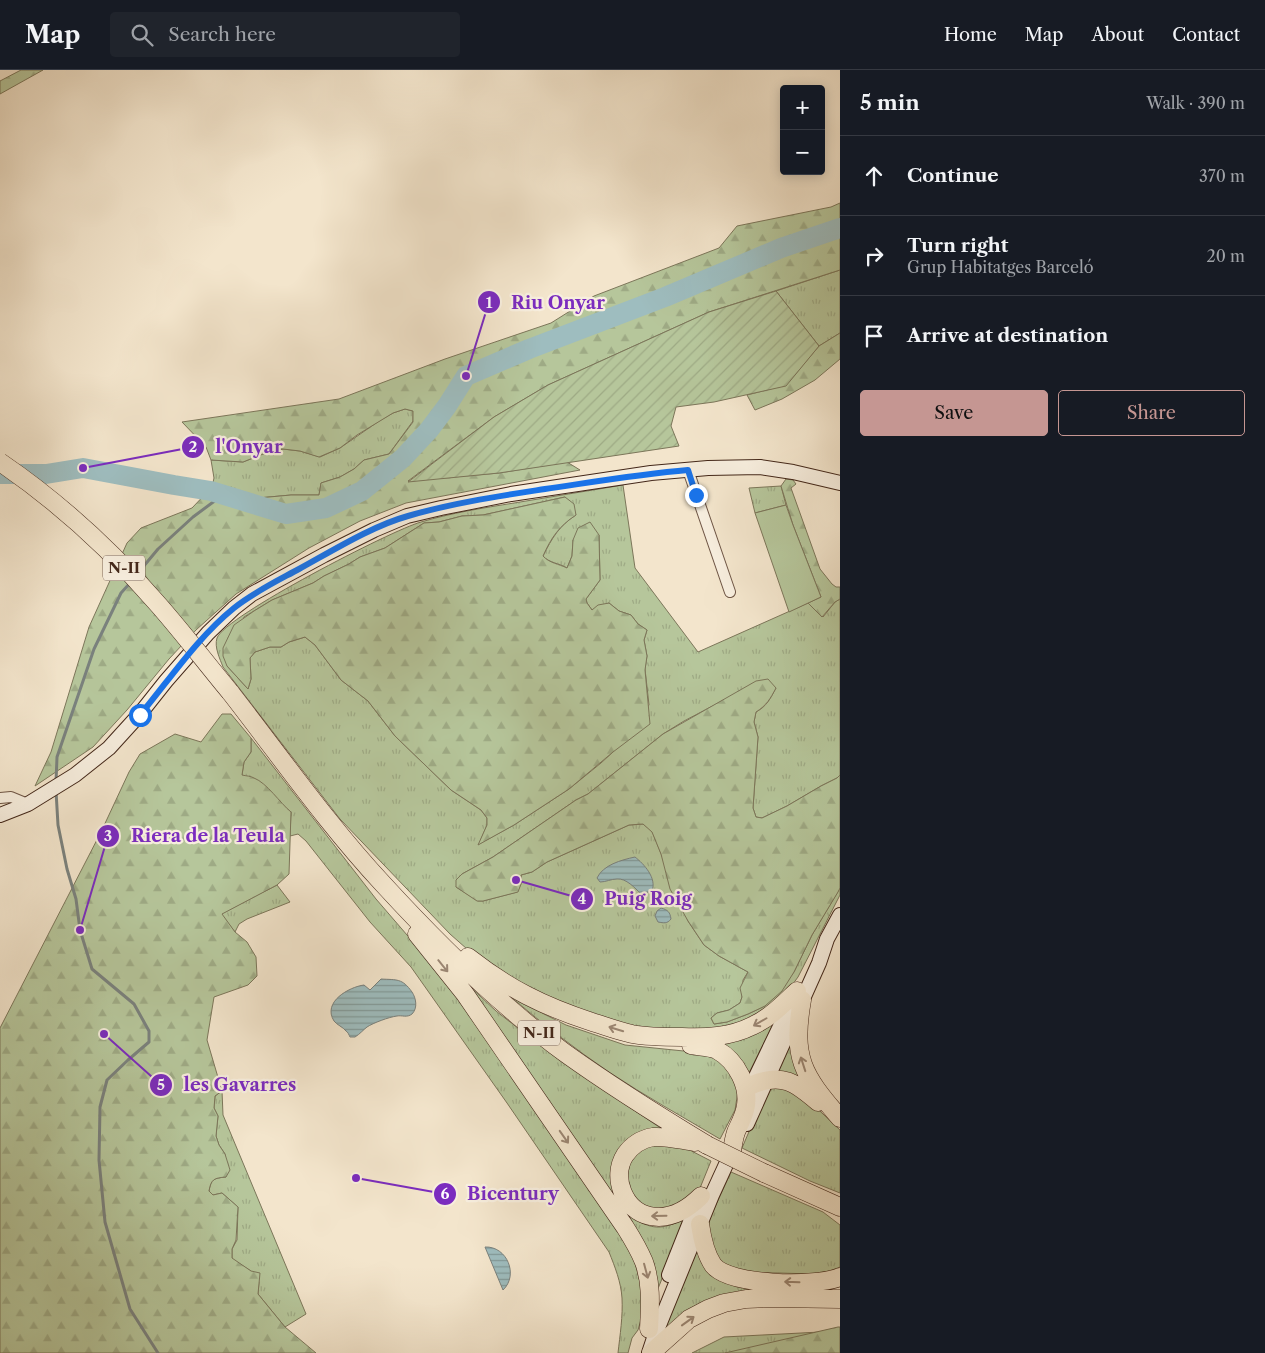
<!DOCTYPE html>
<html lang="en">
<head>
<meta charset="utf-8">
<style>
	:root { --surface:#171b24; --page:#20242c; --text:#f1f3f6; --muted:#9ea1a6; --line:#363941; --accent:#c59692 }
	body { margin:0; font-family:"Libre Caslon Text",serif; background:var(--page); color:var(--text) }
	.controls { position:absolute; right:15px; top:15px; display:grid; overflow:hidden; border-radius:5px; box-shadow:0 2px 12px #0003 }
	.controls button { width:45px; height:45px; display:grid; place-items:center; padding:0; border:0; border-bottom:1px solid var(--line); background:var(--surface); color:var(--text); font:25px sans-serif }
	.stop { position:absolute; width:15px; height:15px; margin:-11px; border:4px solid #1a73e8; border-radius:50%; background:#fff }
	.stop.end { background:#1a73e8; border-color:#fff; box-shadow:0 1px 5px #0008 }
	.list { margin:0; padding:0; list-style:none }
	h2 { display:flex; justify-content:space-between; align-items:center; height:65px; margin:0; padding:0 20px; font-size:21px }
	h2 small { font-size:16px; font-weight:400; color:var(--muted) }
	.list li { display:grid; grid-template-columns:32px 1fr auto; gap:15px; align-items:center; box-sizing:border-box; height:80px; padding:0 20px; border-top:1px solid var(--line) }
	.list b { display:block; font-size:19px; white-space:nowrap }
	.list p { margin:0; font-size:16px; white-space:nowrap; color:var(--muted) }
	.list em { font-size:16px; font-style:normal; color:var(--muted) }
	.actions { display:flex; gap:10px; padding:15px 20px }
	.actions a { flex:1; padding:11px 0; border:1px solid var(--accent); border-radius:5px; text-align:center; font-size:18px; color:var(--accent) }
	.actions .main { background:var(--accent); color:#111 }
	.icon { flex:none; width:28px; height:28px; fill:none; stroke:currentColor; stroke-width:2; stroke-linecap:round; stroke-linejoin:round }
	.map { position:relative; flex:none; width:840px; height:1283px; overflow:hidden }
	header { display:flex; align-items:center; gap:30px; box-sizing:border-box; height:70px; padding:0 25px; background:var(--surface); border-bottom:1px solid var(--line) }
	header strong { font-size:24px }
	nav { display:flex; gap:28px; margin-inline-start:auto; font-size:18px }
	.search { width:350px; height:45px; background:var(--page); display:flex; align-items:center; gap:12px; box-sizing:border-box; padding:0 18px; border-radius:5px; color:var(--muted); font-size:19px }
	main { display:flex }
	aside { flex:1; background:var(--surface) }
	.map>svg:first-child { display:block }
</style>
</head>
<body>
<header>
<strong>Map</strong>
<div class="search"><svg class="icon" aria-label="search" viewBox="0 0 24 24"><circle cx="10" cy="10" r="6"/><path d="M15 15l6 6"/></svg>Search here</div>
<nav><a>Home</a><a>Map</a><a>About</a><a>Contact</a></nav>
</header>
<main>
<div class="map">
<svg width="840" height="1283" viewBox="0 0 840 1283">
	<defs>
		<pattern id="grass-tufts" width="24" height="20" patternUnits="userSpaceOnUse" patternTransform="scale(1.25)"><rect width="24" height="20" fill="#b6c69b"/><path d="M3 7l-1-3M5 7V3M7 7l1-3M15 17l-1-3M17 17v-4M19 17l1-3" fill="none" stroke="#9eaa85"/></pattern>
		<pattern id="forest-firs" width="22" height="20" patternUnits="userSpaceOnUse" patternTransform="scale(1.25)"><rect width="22" height="20" fill="#b6c69b"/><path d="M5 1l3.5 6h-7zM16 11l3.5 6h-7z" fill="#9eaa85"/></pattern>
		<pattern id="garden-furrows" width="10" height="10" patternUnits="userSpaceOnUse" patternTransform="scale(1.25)"><rect width="10" height="10" fill="#b6c69b"/><path d="M-1 1l2-2M0 10L10 0M9 11l2-2" fill="none" stroke="#9eaa85"/></pattern>
		<pattern id="water-rules" width="6" height="5" patternUnits="userSpaceOnUse" patternTransform="scale(1.25)"><rect width="6" height="5" fill="#9ebdbf"/><path d="M0 2.5h6" fill="none" stroke="#829a9a"/></pattern>
	</defs>
	<rect width="100%" height="100%" fill="#f3e5cc"/>
	<filter id="stains"><feTurbulence type="fractalNoise" baseFrequency=".004" numOctaves="4"/><feColorMatrix values="0 0 0 0 .2 0 0 0 0 .09 0 0 0 0 .02 0 0 0 .5 -.17"/></filter>
	<radialGradient id="worn" r=".72"><stop offset=".6" stop-color="#630" stop-opacity="0"/><stop offset="1" stop-color="#630" stop-opacity=".3"/></radialGradient>
	<path fill="url(#grass-tufts)" stroke="#7c765a" fill-rule="evenodd" d="M840 200V263L819 276 776 221Z
		M405 339 413 341V351L389 384 364 390 354 399 340 407 321 413 319 425H291L258 428 231 422 212 417 214 408 211 390 243 392 263 384 283 379 300 381 320 387 340 378 379 351 393 343Z
		M623 415 635 498 698 582 808 533 823 547 835 532 840 529V705L837 708 821 716 787 736 762 748 756 747 753 738 758 667 754 652 756 642C767 636 770 629 776 618L724 630 684 651 663 664 588 724 576 730 493 787 462 804 456 817 478 831H483L517 822 521 814V805L532 802 547 792 629 755 643 754 652 761 688 851 704 875 719 886 748 902 743 910 742 927 740 933 729 940 717 943 711 948 714 954 727 952 748 944 765 936 794 902 812 865 840 818V825L798 907 787 922 776 934 734 957 697 962 623 956 579 944 484 894 450 864 340 749 223 597C220 589 214 577 217 568 225 546 392 460 421 452 451 443 483 438 514 433 550 427 587 421 623 415ZM565 427 576 445C559 456 552 468 543 486 549 493 559 493 567 498L572 486 573 470 599 465 600 510 586 529 587 533 592 540 609 533 619 541 631 545 638 554 647 560 644 570 647 586 645 599 649 635 613 682 601 693 569 719 514 755 479 774 487 755V748L481 740 451 720 395 666 368 631 341 610 315 575 305 567 289 572 281 577H270L255 582 250 588 251 609 248 619 227 596 244 547 272 530 313 513 324 506 349 494 360 487 385 478 424 453 439 452 462 446 483 445Z
		M781 416 786 435 755 443 749 418Z
		M251 668 376 829 432 894 452 919 608 1143 634 1189 642 1220V1246L638 1260 632 1268 628 1283H618C620 1265 623 1246 622 1228 621 1212 615 1197 609 1182L507 1033 411 897 370 852 306 771 298 764 290 766 291 742 242 705 244 692 251 682Z
		M277 815 290 832 247 849 239 854 235 862 221 844Z
		M463 910 496 941 551 984 662 1059 638 1065 618 1132Z
		M512 928 566 955 625 975 713 984 731 1000 738 1021 735 1040 720 1069C683 1047 645 1026 609 1002 575 979 543 954 512 928Z
		M776 949 748 1005 719 972Z
		M790 970 801 1008 778 1002V998Z
		M776 1014 806 1028 840 1060V1123L810 1111 742 1078 769 1015Z
		M222 1021 223 1045 306 1244 285 1257 258 1224 259 1212 251 1201 232 1189V1179L237 1170 238 1137 222 1123 213 1125 209 1121C211 1109 214 1108 226 1107L225 1084 219 1075 216 1066 218 1046 214 1038 215 1026Z
		M648 1073 678 1074 711 1091 700 1118 672 1140 650 1141 633 1128 626 1111 632 1085Z
		M731 1102 823 1142 840 1155V1197L830 1201 813 1204 744 1202 721 1192 713 1184 708 1164 709 1150Z
		M622 1140C647 1158 658 1164 687 1147L655 1226Z
		M697 1181 773 1220 665 1262 662 1259Z
		M840 1261V1283H692L724 1267Z"/>
	<path fill="url(#forest-firs)" stroke="#7c765a" d="M21 0H43L0 24V11Z
		M840 133V200L709 242 548 315 494 347 408 411 499 403 567 392 580 400 406 433 360 451 309 478 236 524 196 560 169 589 127 640 93 677 35 716 51 682 89 557 127 473 141 458 192 438 212 417 231 422 258 428 291 425H319L321 413 340 407 354 399 364 390 389 384 413 352V341L405 339 393 343 357 365 340 378 319 387 300 381 283 379 263 384 243 392 211 390 206 377 182 352 339 329 445 289 551 253 594 226 719 178 737 156 831 137Z
		M840 263V289L815 310 782 329 755 340 747 325 786 315 819 276Z
		M786 409 793 410 796 414 791 418 820 499 832 514 836 517H840V529L835 532 822 547 808 533 821 527 793 455 781 416Z
		M565 427 574 434 576 445C559 456 551 468 543 486 549 493 559 494 567 498L572 486 573 470 578 458 590 452 599 465 600 510 586 529 587 533 592 540 598 535 609 533 619 541 631 545 638 554 647 560 644 570 647 586 645 600 650 654 613 682 569 719 514 755 478 775 487 755V748L481 740 451 720 395 666 368 631 341 610 315 575 305 567 289 572 281 577H270L255 582 250 588 251 609 248 619 227 596 223 586V578L234 555 254 541 272 530 313 513 324 506 349 494 360 487 385 478 424 453 439 452 462 446 483 445Z
		M768 609 776 618C770 629 767 635 756 642L754 652 758 667 753 738 756 747 762 748 787 736 821 716 837 708 840 705V818L838 822 812 865 794 902 782 921 765 936 748 944 727 952 714 954 711 948 717 943 729 940 740 933 742 927 740 918 748 902 719 886 704 875 688 851 670 819 661 784 652 762 643 754 629 755 547 792 532 802 521 805V814L518 822 483 831H477L456 817V810L462 804 493 787 576 730 588 724 663 664 756 611Z
		M222 644H231L251 668V682L244 692 242 705C246 706 251 706 254 708 267 713 280 733 291 742L289 804 277 815 222 844 235 862 247 872 256 887 257 906 248 915 214 927 207 970 222 1021 215 1026 214 1038 218 1046 216 1066 219 1075 225 1084 230 1100 226 1107C214 1108 211 1109 209 1121L213 1125 222 1123 238 1137 236 1170 232 1179V1188L251 1201 260 1203 258 1224 285 1257 316 1283H0V958L101 762 129 702 140 684 175 664 201 672Z
		M838 1257H840V1283H725Z"/>
	<path fill="url(#garden-furrows)" stroke="#7c765a" d="M776 221 819 276 786 316 714 332 676 337 671 356 679 376 499 403 408 412 494 347 548 315 709 242Z"/>
	<path fill="#b6c69b" stroke="#7c765a" d="M786 435 793 455 821 527 789 542 755 443Z"/>
	<path fill="url(#water-rules)" stroke="#7a817d" d="M635 787C644 794 657 808 652 821L641 824C635 818 626 808 617 809 611 809 606 812 600 812L597 808C603 795 621 790 635 787Z
		M661 838C668 840 670 842 671 849 667 854 664 853 658 852L655 846 657 841Z
		M381 909C397 910 402 908 412 922 416 928 418 938 412 944 407 948 402 945 397 946 389 947 373 953 367 957 363 960 360 964 355 967H350C349 965 348 962 346 961 343 957 337 955 334 951 322 932 349 917 364 915L370 920Z
		M485 1177C507 1176 519 1205 503 1220Z"/>
	<g fill="none" stroke-linecap="round" stroke-linejoin="round">
		<path stroke="#7a817d" stroke-width="3" d="M138 503 158 479 193 447 224 424
			M56 712 57 687 94 579 121 523 131 512
			M56 721 58 755 67 799 76 829 80 860 92 899 134 934 149 961V972L128 990 107 1010 100 1037 99 1090 105 1152 130 1239 158 1283"/>
		<path stroke="#9ebdbf" stroke-width="20" d="M0 404H46L83 398 174 415 211 421 286 444 326 438 362 421 403 388 429 360 447 336 466 306 529 279 665 227 781 178 840 158"/>
		<defs>
			<path id="street" d="M688 400 730 522
				M0 728 11 727 28 734"/>
			<path id="secondary" d="M0 745 28 734 75 705 109 678 139 645 166 611 208 563 234 538 252 524 324 485 374 460 407 446 441 438 511 424 651 403 708 398 760 397 793 402 840 413
				M750 1019 787 942
				M747 1054 819 893 827 869 840 845
				M669 1205 700 1127
				M649 1283 655 1265 712 1125 734 1077"/>
			<path id="highway" d="M230 622C280 686 327 754 383 814 438 874 498 934 565 983 611 1016 659 1046 707 1075
				M417 864 465 924 625 1157C632 1168 639 1180 644 1192 652 1214 650 1237 649 1259
				M468 887C509 919 543 936 592 952 605 956 618 961 632 964 648 967 665 967 682 967 706 968 730 967 752 956 770 948 783 934 797 921
				M802 930C792 988 802 1004 840 1048
				M691 975C699 977 709 976 717 980 737 991 751 1018 745 1040 743 1048 739 1055 736 1062 734 1068 733 1074 732 1081
				M752 1015C782 1002 796 1013 818 1032
				M695 1072C681 1070 667 1066 653 1067 641 1069 632 1075 625 1085 611 1107 624 1141 650 1146 670 1150 687 1140 701 1126
				M764 1103 840 1137
				M700 1154C702 1168 705 1183 713 1195 729 1216 817 1217 840 1207
				M651 1283 689 1249 708 1239 724 1233 746 1229 774 1228 840 1229"/>
		</defs>
		<use href="#street" stroke="#6f5646" stroke-width="12"/>
		<use href="#secondary" stroke="#432719" stroke-width="16"/>
		<use href="#highway" stroke="#432719" stroke-width="19"/>
		<use href="#street" stroke="#f7eede" stroke-width="10"/>
		<use href="#secondary" stroke="#f7eede" stroke-width="14"/>
		<use href="#highway" stroke="#f3e5cc" stroke-width="18"/>
		<defs>
			<path id="highway-bridge" d="M0 392C57 431 110 479 155 531 181 560 205 592 230 622
				M707 1075 764 1103"/>
		</defs>
		<use href="#highway-bridge" stroke="#432719" stroke-width="19" stroke-linecap="butt"/>
		<use href="#highway-bridge" stroke="#f3e5cc" stroke-width="18"/>
	</g>
	<defs><path id="oneway-shaft" d="M-6 0H5M1.5-3L5.5 0L1.5 3" fill="none" stroke-width="1.6" stroke-linecap="round" stroke-linejoin="round" transform="scale(1.25)"/></defs>
	<g stroke="#9b8672">
		<use href="#oneway-shaft" transform="translate(443 896) rotate(51)"/>
		<use href="#oneway-shaft" transform="translate(760 952) rotate(150)"/>
		<use href="#oneway-shaft" transform="translate(616 959) rotate(-163)"/>
		<use href="#oneway-shaft" transform="translate(803 994) rotate(-108)"/>
		<use href="#oneway-shaft" transform="translate(564 1067) rotate(55)"/>
		<use href="#oneway-shaft" transform="translate(659 1146) rotate(179)"/>
		<use href="#oneway-shaft" transform="translate(646 1201) rotate(75)"/>
		<use href="#oneway-shaft" transform="translate(792 1212) rotate(-178)"/>
		<use href="#oneway-shaft" transform="translate(688 1251) rotate(-36)"/>
	</g>
	<g fill="none" stroke-linecap="round" stroke-linejoin="round">
		<path stroke="#1a73e8" stroke-width="6" d="M140 645C170 609 197 568 234 538 254 522 277 511 299 499 332 481 372 456 408 446 452 433 500 426 545 419 593 412 640 404 688 400L696 425"/>
	</g>
	<g text-anchor="middle" stroke-width="4.5" stroke-linejoin="round" paint-order="stroke">
		<g fill="#f7eede" stroke="#796354" stroke-width="1">
			<rect x="103" y="485.5" width="42" height="25" rx="4"/>
			<rect x="518" y="950.5" width="42" height="25" rx="4"/>
		</g>
		<g font-size="15" font-weight="bold" fill="#432719">
			<text x="124" y="503">N-II</text>
			<text x="539" y="968">N-II</text>
		</g>
	</g>
	<path fill="none" stroke="#7b2cbf" stroke-width="2" d="M466 306L489 232M83 398L193 377M80 860L108 766M516 810L582 829M104 964L161 1015M356 1108L445 1124"/>
	<g fill="#7b2cbf" stroke="#f7eede" stroke-width="2">
		<circle cx="466" cy="306" r="5"/>
		<circle cx="83" cy="398" r="5"/>
		<circle cx="80" cy="860" r="5"/>
		<circle cx="516" cy="810" r="5"/>
		<circle cx="104" cy="964" r="5"/>
		<circle cx="356" cy="1108" r="5"/>
		<circle cx="489" cy="232" r="12"/>
		<circle cx="193" cy="377" r="12"/>
		<circle cx="108" cy="766" r="12"/>
		<circle cx="582" cy="829" r="12"/>
		<circle cx="161" cy="1015" r="12"/>
		<circle cx="445" cy="1124" r="12"/>
	</g>
	<g font-size="15" text-anchor="middle" font-weight="bold" fill="#fff">
		<text x="489" y="238">1</text>
		<text x="193" y="382">2</text>
		<text x="108" y="771">3</text>
		<text x="582" y="834">4</text>
		<text x="161" y="1020">5</text>
		<text x="445" y="1129">6</text>
	</g>
	<g font-size="18" text-anchor="middle" font-weight="bold" fill="#7b2cbf" stroke="#f7eede" stroke-width="4.5" stroke-linejoin="round" paint-order="stroke">
		<text x="558" y="239">Riu Onyar</text>
		<text x="249" y="383">l'Onyar</text>
		<text x="208" y="772">Riera de la Teula</text>
		<text x="648" y="835">Puig Roig</text>
		<text x="240" y="1021">les Gavarres</text>
		<text x="513" y="1130">Bicentury</text>
	</g>
	<rect width="100%" height="100%" filter="url(#stains)"/>
	<rect width="100%" height="100%" fill="url(#worn)"/>
</svg>
<div class="controls">
<button>+</button>
<button>−</button>
</div>
<div class="stop" style="left:140px;top:645px"></div>
<div class="stop end" style="left:696px;top:425px"></div>
</div>
<aside>
<h2>5 min<small>Walk · 390 m</small></h2>
<ul class="list">
<li><svg class="icon" aria-label="ahead" viewBox="0 0 24 24"><path d="M12 20V5M6 11l6-6 6 6"/></svg><div><b>Continue</b></div><em>370 m</em></li>
<li><svg class="icon" aria-label="right" viewBox="0 0 24 24"><path d="M7 20v-9h11M14 6l5 5-5 5"/></svg><div><b>Turn right</b><p>Grup Habitatges Barceló</p></div><em>20 m</em></li>
<li><svg class="icon" aria-label="arrive" viewBox="0 0 24 24"><path d="M6 21V4h12l-3 4 3 4H6"/></svg><div><b>Arrive at destination</b></div></li>
</ul>
<div class="actions"><a class="main">Save</a><a>Share</a></div>
</aside>
</main>
</body>
</html>
